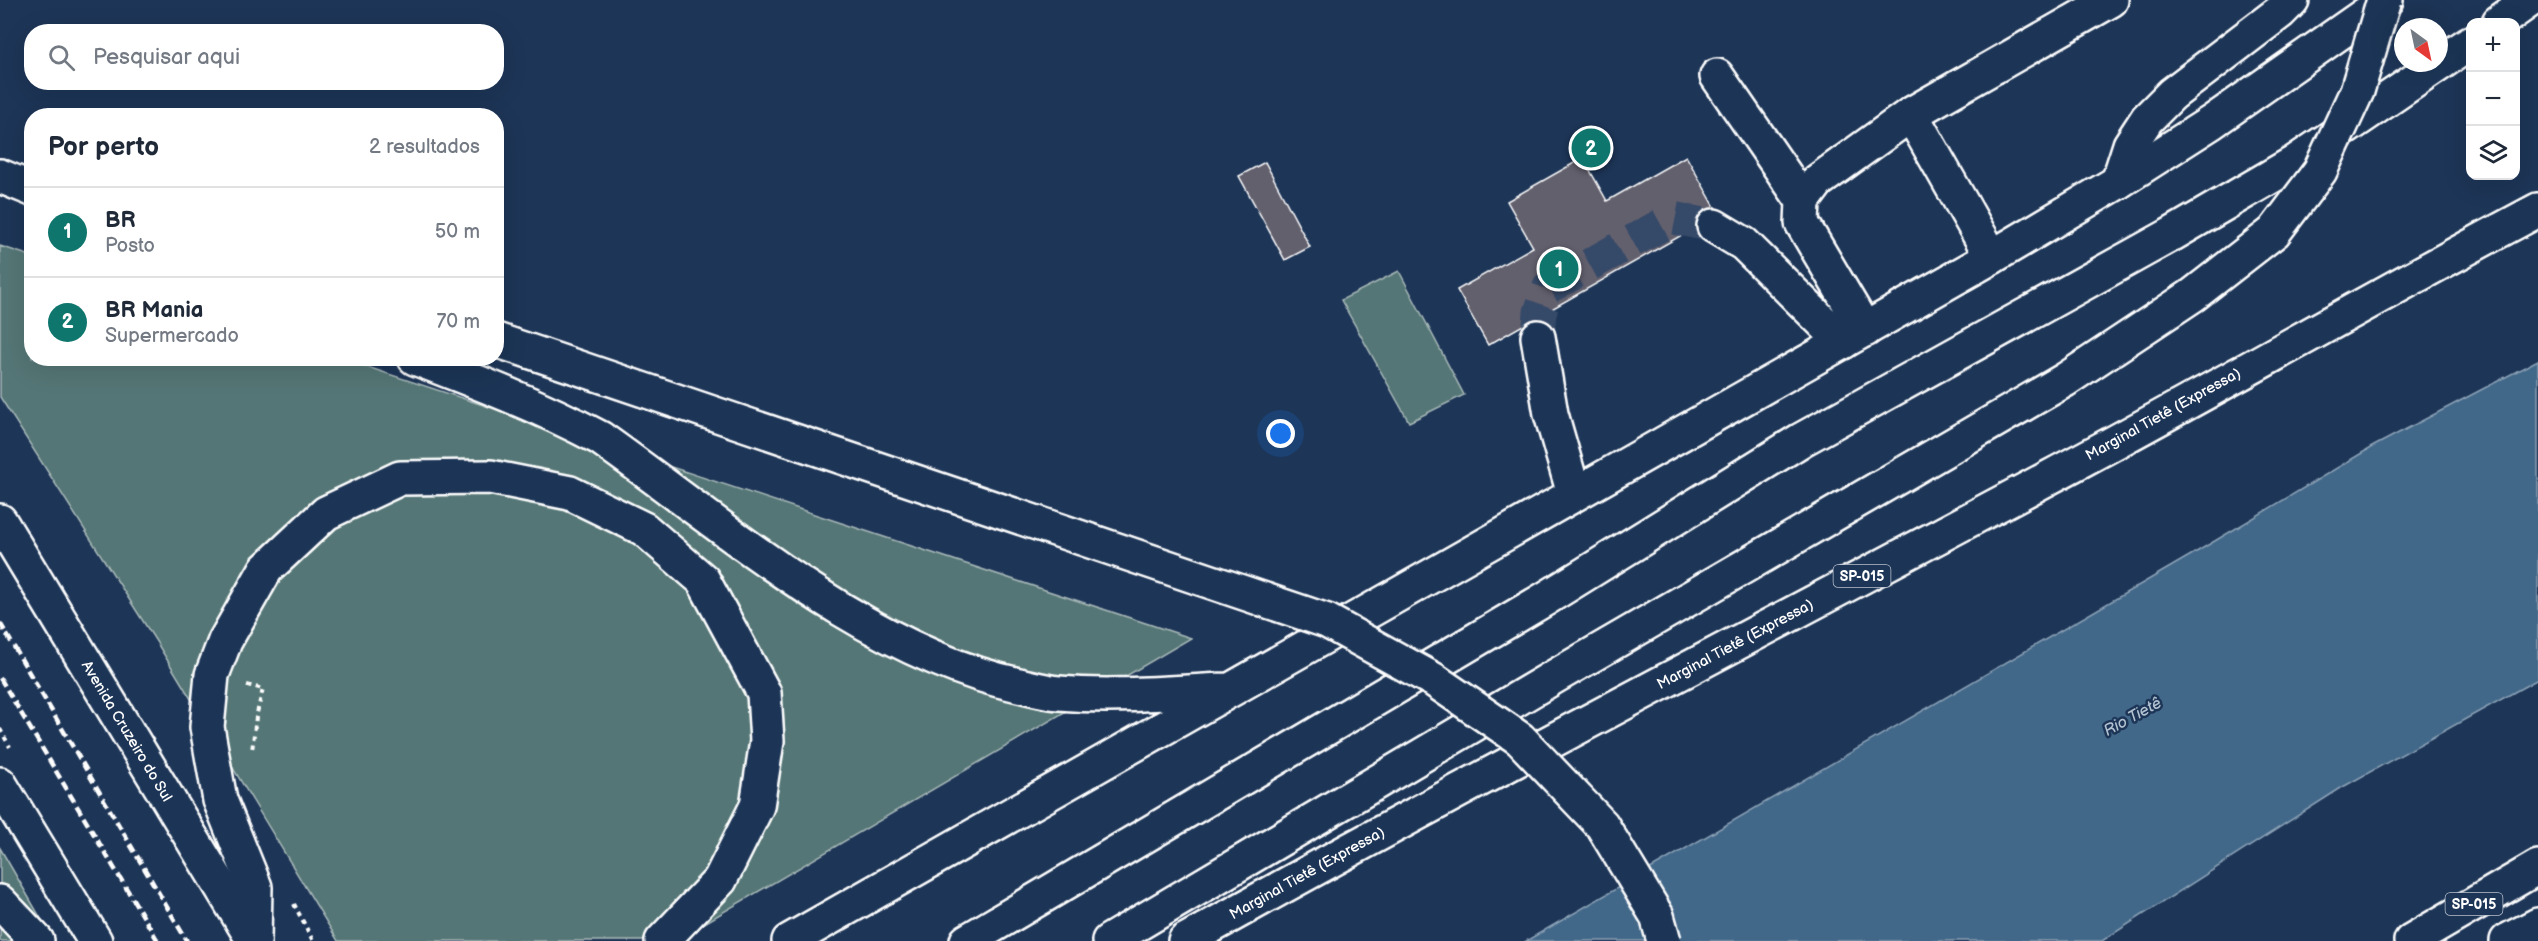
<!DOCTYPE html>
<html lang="pt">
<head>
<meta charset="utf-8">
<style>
	:root { --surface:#fff; --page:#f6f6f7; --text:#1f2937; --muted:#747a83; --line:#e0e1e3; --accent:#0f766e }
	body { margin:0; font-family:"Balsamiq Sans",sans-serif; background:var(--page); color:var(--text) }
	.controls { position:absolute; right:18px; top:18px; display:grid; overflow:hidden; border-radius:12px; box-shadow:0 6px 24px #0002 }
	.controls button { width:54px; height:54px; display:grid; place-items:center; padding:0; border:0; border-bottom:2px solid var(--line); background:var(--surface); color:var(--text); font:30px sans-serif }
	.compass { position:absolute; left:2394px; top:18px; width:54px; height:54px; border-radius:50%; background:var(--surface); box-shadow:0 6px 24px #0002; rotate:147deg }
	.you { position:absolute; left:1281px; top:434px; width:21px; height:21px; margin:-15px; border:4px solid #fff; border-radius:50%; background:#1a73e8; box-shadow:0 0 0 9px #1a73e833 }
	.badge { display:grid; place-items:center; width:39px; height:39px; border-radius:50%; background:var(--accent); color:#fff; font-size:20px; font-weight:700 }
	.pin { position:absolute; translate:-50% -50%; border:3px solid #fff; box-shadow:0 2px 6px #0006 }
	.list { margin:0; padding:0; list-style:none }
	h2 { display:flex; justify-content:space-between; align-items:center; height:78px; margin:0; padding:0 24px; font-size:26px }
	h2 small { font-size:20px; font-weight:400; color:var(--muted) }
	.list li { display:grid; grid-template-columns:39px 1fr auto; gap:18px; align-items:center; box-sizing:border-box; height:90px; padding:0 24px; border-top:2px solid var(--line) }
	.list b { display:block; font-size:22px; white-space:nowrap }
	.list p { margin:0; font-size:20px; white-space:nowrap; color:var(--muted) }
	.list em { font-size:20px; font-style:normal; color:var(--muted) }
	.icon { flex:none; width:33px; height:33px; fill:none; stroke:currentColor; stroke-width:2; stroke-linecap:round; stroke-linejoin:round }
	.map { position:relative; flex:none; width:2538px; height:941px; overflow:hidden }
	.search { position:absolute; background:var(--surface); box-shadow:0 6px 24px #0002; left:24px; top:24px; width:480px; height:66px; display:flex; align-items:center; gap:15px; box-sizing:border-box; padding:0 21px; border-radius:24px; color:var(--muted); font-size:22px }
	.panel { position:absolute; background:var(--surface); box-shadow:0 6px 24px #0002; left:24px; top:108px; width:480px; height:258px; border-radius:24px }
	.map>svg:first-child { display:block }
</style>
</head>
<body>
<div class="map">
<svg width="2538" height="941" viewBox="0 0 2538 941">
	<rect width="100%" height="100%" fill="#1d3557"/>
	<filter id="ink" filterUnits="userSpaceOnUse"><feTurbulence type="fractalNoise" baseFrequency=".0167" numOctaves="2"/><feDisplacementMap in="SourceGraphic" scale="12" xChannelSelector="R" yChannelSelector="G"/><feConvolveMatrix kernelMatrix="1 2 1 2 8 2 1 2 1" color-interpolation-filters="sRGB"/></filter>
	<g filter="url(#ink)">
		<path fill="#547676" stroke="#aababa" stroke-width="1.5" d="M0 246 31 256 32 358 343 359 1191 638 674 941H338L157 643 0 397Z
			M1399 271 1464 395 1409 422 1341 300Z
			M0 848 54 941H0Z"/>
		<path fill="#426789" stroke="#8ea4b8" stroke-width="1.5" d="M2538 360V679L2341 788 2102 941H1526L2198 551 2372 447Z"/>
		<path fill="#64616e" stroke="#fff" stroke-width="1.5" d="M1686 156 1719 214 1488 345 1457 290 1533 247 1507 201 1583 158 1607 201Z
			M1265 162 1310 247 1285 260 1239 176Z"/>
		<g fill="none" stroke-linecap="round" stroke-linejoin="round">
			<path stroke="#344968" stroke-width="33" stroke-dasharray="33 16" stroke-linecap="butt" d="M1538 337 1540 312 1549 287 1674 218 1714 226"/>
			<defs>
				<path id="minor" d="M1717 76 1803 201
					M1911 114 1992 257
					M1714 226 1744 244 1843 342
					M1865 330 1802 223 1803 201 1818 181 1911 114 2111 0
					M1538 337 1551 414 1574 494"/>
				<path id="major" d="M2118 182 2130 145 2147 119 2172 94 2280 12 2292 0
					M0 521 254 941
					M0 784 95 941"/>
				<path id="highway" d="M2499 22 2530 0
					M0 176 32 189
					M415 358C478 382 540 406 600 438 726 527 866 652 1019 685 1032 688 1046 692 1059 693 1114 698 1172 692 1227 690
					M0 902 37 941
					M254 941 255 887 220 800 207 727 212 675 225 641 266 569 326 513 400 478 490 477 570 493 644 529 703 580 764 693 767 741 757 806 720 880 662 941
					M789 941 1992 257 2118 182 2212 122 2386 0
					M967 941 1545 599 1801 440 2169 236 2294 163 2470 43
					M1109 941 1554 677 1843 509
					M1185 941C1470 781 1762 631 2050 477 2214 390 2374 297 2538 210
					M2411 941 2538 867
					M2507 941 2538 925"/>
			</defs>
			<use href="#minor" stroke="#fff" stroke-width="38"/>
			<use href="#major" stroke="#fff" stroke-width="38"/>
			<use href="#highway" stroke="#fff" stroke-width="38"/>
			<path stroke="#fff" stroke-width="4" stroke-dasharray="4.5 4.5" stroke-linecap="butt" d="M247 685 263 689 256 717 252 751
				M0 729 10 747
				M294 904 313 941"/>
			<use href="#minor" stroke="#1d3557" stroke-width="33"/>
			<use href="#major" stroke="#1d3557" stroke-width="33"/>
			<use href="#highway" stroke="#1d3557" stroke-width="33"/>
			<path stroke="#fff" stroke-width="4.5" stroke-dasharray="9 4.5" stroke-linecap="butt" d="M0 623 187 941
				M0 678 158 941"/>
			<defs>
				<path id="highway-bridge" d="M496 340 1327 621 1434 680 1520 739 1602 825 1657 916 1664 941
					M1843 509 2065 380 2193 295 2274 232 2320 171 2357 91 2384 0"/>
			</defs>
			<use href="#highway-bridge" stroke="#fff" stroke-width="38" stroke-linecap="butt"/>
			<use href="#highway-bridge" stroke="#1d3557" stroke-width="33"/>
		</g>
	</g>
	<g text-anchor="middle" stroke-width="5" stroke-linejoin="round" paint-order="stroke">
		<g fill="#1d3557" stroke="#bbc2cd" stroke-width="1.5">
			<rect x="1833.5" y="565" width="57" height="22" rx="4.5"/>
			<rect x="2445.5" y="893" width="57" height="22" rx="4.5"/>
		</g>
		<g font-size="14" font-weight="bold" fill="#fff">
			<text x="1862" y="581">SP-015</text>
			<text x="2474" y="909">SP-015</text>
		</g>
		<g font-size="15" fill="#fff" stroke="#1d3557">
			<text transform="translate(2163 414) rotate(-29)" y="5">Marginal Tietê (Expressa)</text>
			<text transform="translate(1735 644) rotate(-28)" y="5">Marginal Tietê (Expressa)</text>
			<text transform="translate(127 731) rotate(59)" y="5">Avenida Cruzeiro do Sul</text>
			<text transform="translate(1307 873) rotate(-29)" y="5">Marginal Tietê (Expressa)</text>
		</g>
		<g font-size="16" font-style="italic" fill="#b3c2d0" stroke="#1d3557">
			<text transform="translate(2132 716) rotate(-29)" y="6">Rio Tietê</text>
		</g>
	</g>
</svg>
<div class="controls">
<button>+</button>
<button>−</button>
<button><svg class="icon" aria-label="layers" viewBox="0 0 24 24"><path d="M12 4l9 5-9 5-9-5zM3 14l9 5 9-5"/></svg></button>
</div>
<svg class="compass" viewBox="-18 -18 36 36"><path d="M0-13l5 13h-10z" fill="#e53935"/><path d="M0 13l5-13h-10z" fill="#747a83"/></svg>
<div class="you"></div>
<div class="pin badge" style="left:1559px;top:269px">1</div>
<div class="pin badge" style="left:1591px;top:148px">2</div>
<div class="search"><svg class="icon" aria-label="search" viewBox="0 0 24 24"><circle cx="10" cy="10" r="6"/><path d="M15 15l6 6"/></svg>Pesquisar aqui</div>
<section class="panel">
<h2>Por perto<small>2 resultados</small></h2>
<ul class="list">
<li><span class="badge">1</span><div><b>BR</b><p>Posto</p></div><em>50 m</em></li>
<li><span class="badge">2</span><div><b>BR Mania</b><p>Supermercado</p></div><em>70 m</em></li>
</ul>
</section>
</div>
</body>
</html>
